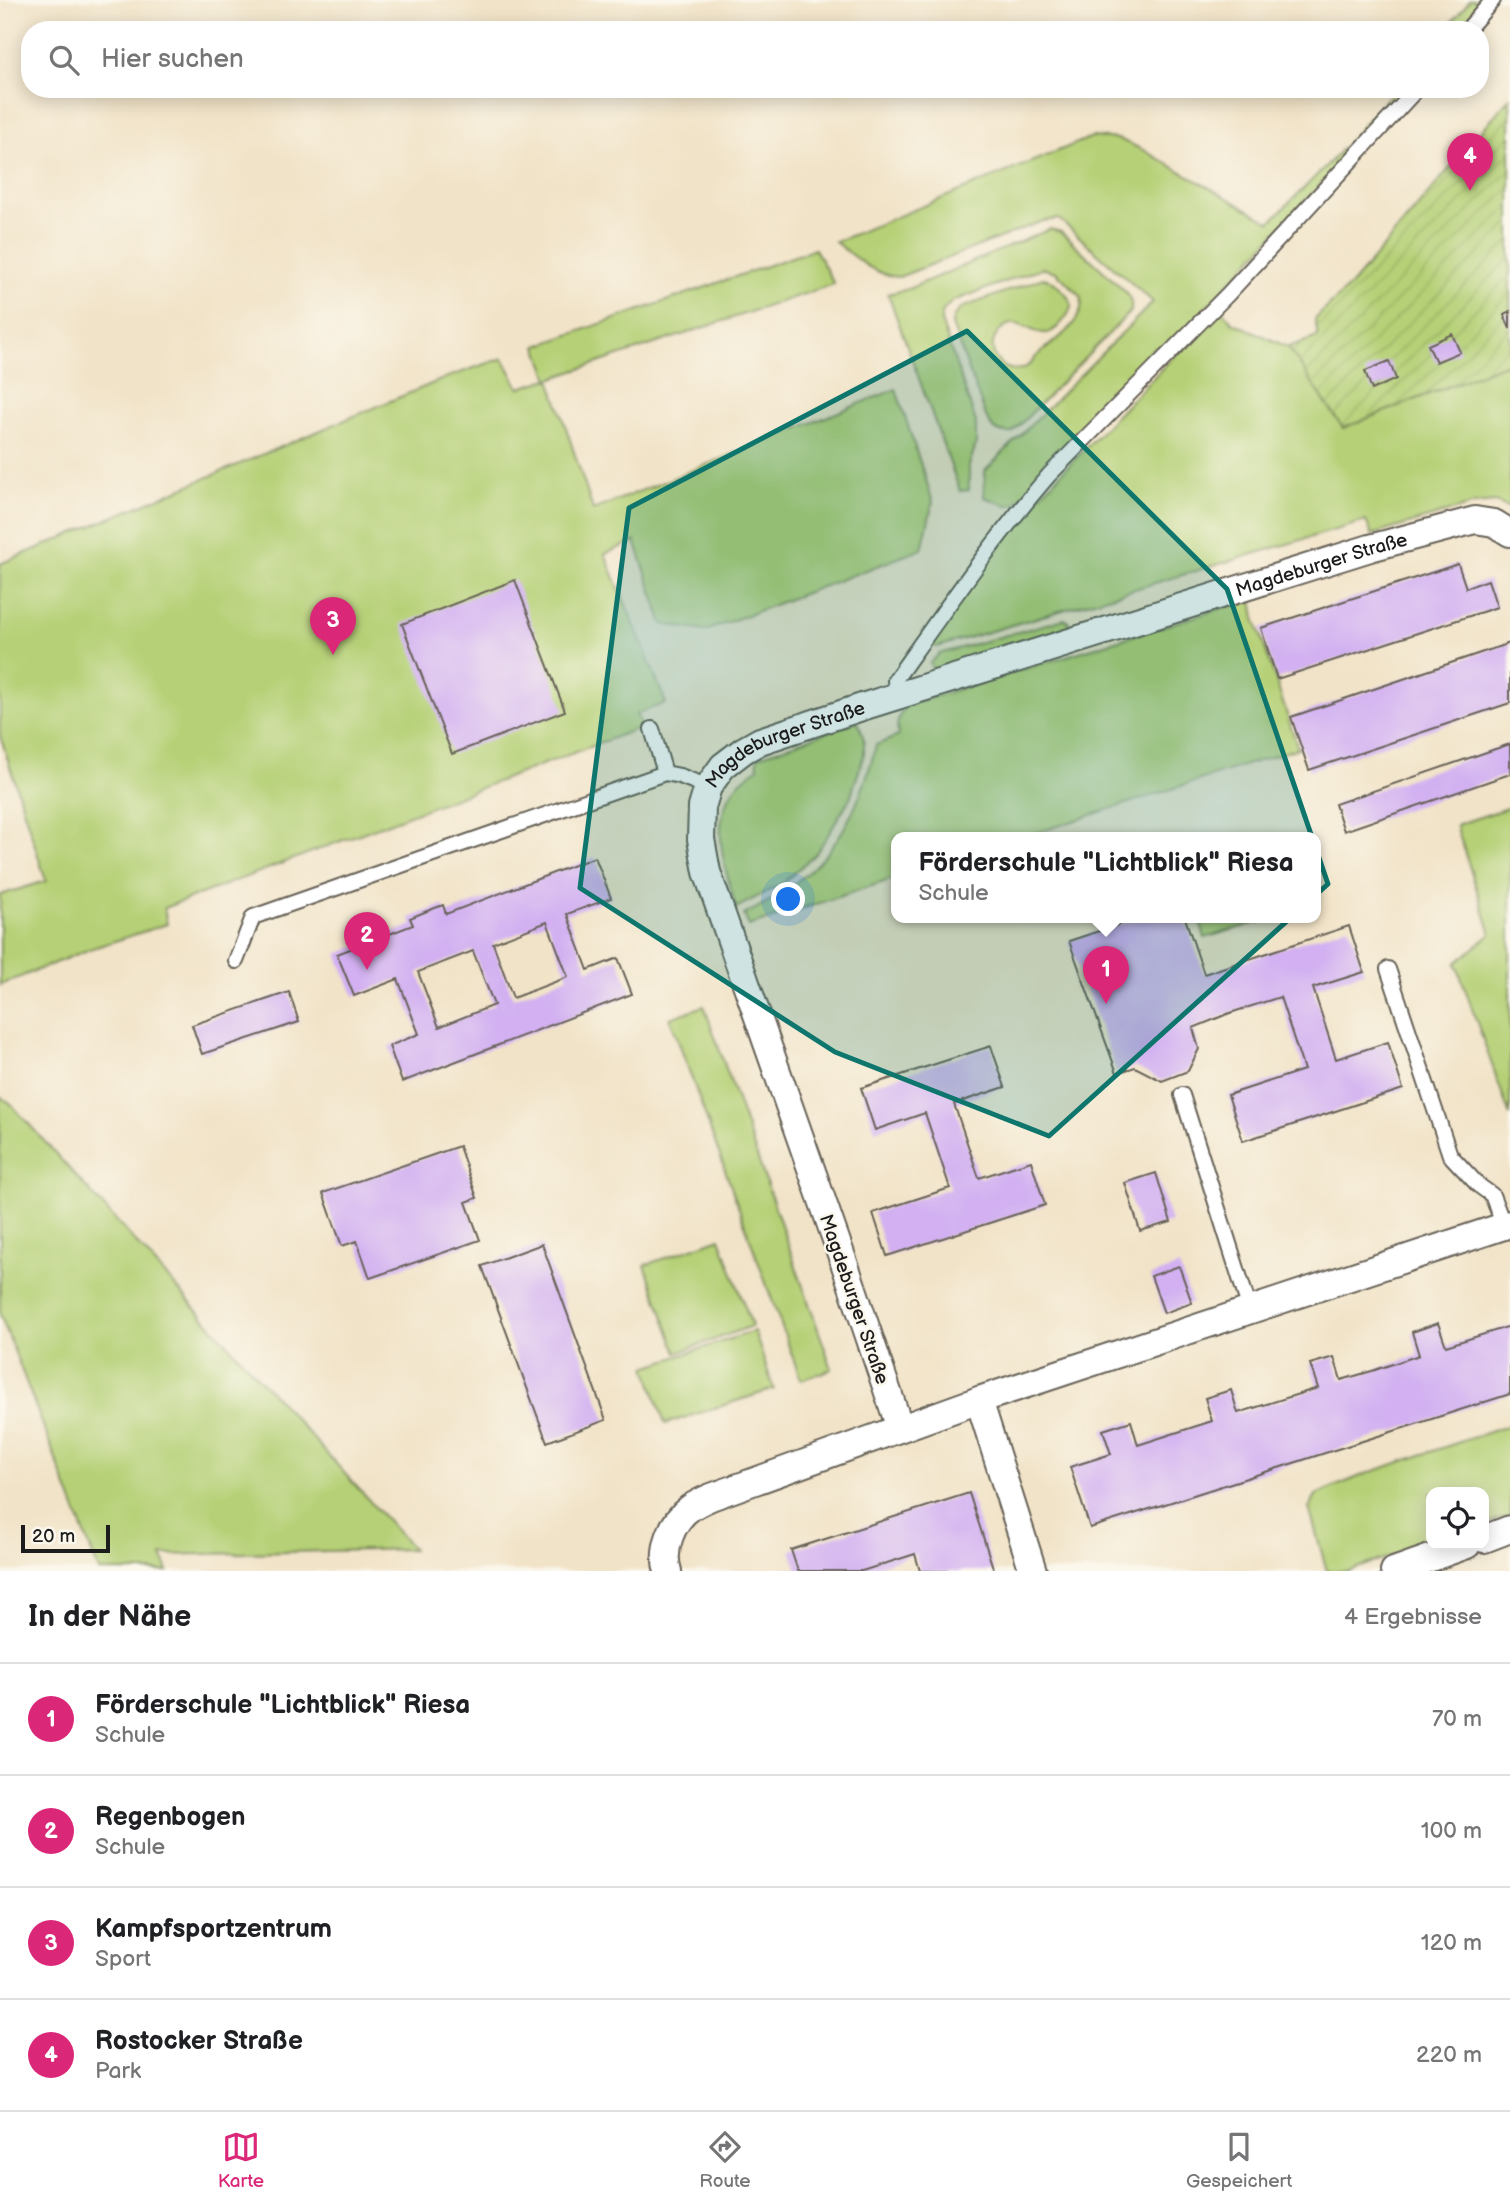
<!DOCTYPE html>
<html lang="de">
<head>
<meta charset="utf-8">
<style>
	:root { --surface:#fff; --page:#f6f6f6; --text:#202124; --muted:#757577; --line:#e0e0e0; --accent:#db2777 }
	body { margin:0; font-family:"Balsamiq Sans",sans-serif; background:var(--page); color:var(--text) }
	.controls { position:absolute; right:21px; bottom:21px; display:grid; overflow:hidden; border-radius:14px; box-shadow:0 4px 18px #0003 }
	.controls button { width:63px; height:63px; display:grid; place-items:center; padding:0; border:0; border-bottom:2px solid var(--line); background:var(--surface); color:var(--text); font:35px sans-serif }
	.scale { position:absolute; left:21px; bottom:18px; width:89px; box-sizing:border-box; padding-left:7px; border:4px solid #1c1c1c; border-top:0; font-size:19px; line-height:24px; white-space:nowrap; color:#1c1c1c; -webkit-text-stroke:5px #fbf7ec; paint-order:stroke }
	.you { position:absolute; left:789px; top:900px; width:24px; height:24px; margin:-18px; border:5px solid #fff; border-radius:50%; background:#1a73e8; box-shadow:0 0 0 10px #1a73e833 }
	.badge { display:grid; place-items:center; width:46px; height:46px; border-radius:50%; background:var(--accent); color:#fff; font-size:23px; font-weight:700 }
	.pin { position:absolute; translate:-50% -58px; filter:drop-shadow(0 2px 4px #0008) }
	.pin::after { content:''; position:absolute; top:37px; width:24px; height:21px; background:inherit; clip-path:polygon(0 0,100% 0,50% 100%) }
	.popup { position:absolute; left:891px; top:832px; width:430px; height:91px; box-sizing:border-box; display:grid; place-content:center; border-radius:14px; background:var(--surface); filter:drop-shadow(0 2px 5px #0005); font-size:23px; white-space:nowrap; color:var(--muted) }
	.popup b { font-size:26px; color:var(--text) }
	.popup::after { content:''; position:absolute; left:50%; top:100%; margin-left:-14px; border:14px solid transparent; border-top-color:var(--surface) }
	.list { margin:0; padding:0; list-style:none }
	h2 { display:flex; justify-content:space-between; align-items:center; height:91px; margin:0; padding:0 28px; font-size:30px }
	h2 small { font-size:23px; font-weight:400; color:var(--muted) }
	.list li { display:grid; grid-template-columns:46px 1fr auto; gap:21px; align-items:center; box-sizing:border-box; height:112px; padding:0 28px; border-top:2px solid var(--line) }
	.list b { display:block; font-size:26px; white-space:nowrap }
	.list p { margin:0; font-size:23px; white-space:nowrap; color:var(--muted) }
	.list em { font-size:23px; font-style:normal; color:var(--muted) }
	.icon { flex:none; width:38px; height:38px; fill:none; stroke:currentColor; stroke-width:2; stroke-linecap:round; stroke-linejoin:round }
	.map { position:relative; flex:none; width:1510px; height:1571px; overflow:hidden }
	.search { position:absolute; background:var(--surface); box-shadow:0 4px 18px #0003; left:21px; right:21px; top:21px; height:77px; display:flex; align-items:center; gap:18px; box-sizing:border-box; padding:0 24px; border-radius:28px; color:var(--muted); font-size:26px }
	.sheet { height:539px; background:var(--surface) }
	nav { display:flex; justify-content:space-around; align-items:center; box-sizing:border-box; height:98px; border-top:2px solid var(--line); background:var(--surface); font-size:19px; color:var(--muted) }
	nav a { display:grid; justify-items:center; gap:4px }
	nav .on { color:var(--accent) }
	.map>svg:first-child { display:block }
</style>
</head>
<body>
<div class="map">
<svg width="1510" height="1571" viewBox="0 0 1510 1571">
	<defs>
		<pattern id="garden-furrows" width="10" height="10" patternUnits="userSpaceOnUse" patternTransform="scale(1.75)"><rect width="10" height="10" fill="#b5d076"/><path d="M-1 1l2-2M0 10L10 0M9 11l2-2" fill="none" stroke="#9bb266"/></pattern>
	</defs>
	<rect width="100%" height="100%" fill="#fbf7ec"/>
	<filter id="ink" filterUnits="userSpaceOnUse"><feTurbulence type="fractalNoise" baseFrequency=".0143" numOctaves="2"/><feDisplacementMap in="SourceGraphic" scale="14" xChannelSelector="R" yChannelSelector="G"/><feConvolveMatrix kernelMatrix="1 2 1 2 8 2 1 2 1" color-interpolation-filters="sRGB"/></filter>
	<filter id="wash" filterUnits="userSpaceOnUse"><feTurbulence type="fractalNoise" baseFrequency=".00686" numOctaves="4" result="noise"/><feDisplacementMap in="SourceGraphic" scale="28" xChannelSelector="R" yChannelSelector="G"/><feGaussianBlur stdDeviation="1.57" result="paint"/><feColorMatrix in="noise" values="0 0 0 0 0 0 0 0 0 0 0 0 0 0 0 0 0 1.4 0 .05"/><feComposite in="paint" operator="in"/></filter>
	<g filter="url(#wash)">
		<rect width="100%" height="100%" fill="#f1e3c7"/>
		<path fill="#b5d076" stroke="#687649" stroke-width="2" d="M1470 0H1484L1459 30H1445Z
			M1395 89H1408L1222 291 1014 505H1006L984 497 985 471 1153 302 1059 219 1043 221 899 277C875 276 853 256 835 242L1092 137 1119 139 1143 150 1270 222 1333 159Z
			M1050 229 1061 232 1126 292C1131 298 1132 303 1131 311L1012 433C996 434 991 428 985 414L952 325 953 318 961 308 1043 278C1051 279 1055 283 1061 289 1065 293 1072 300 1071 306 1070 315 1055 332 1047 333 1028 335 1015 311 998 333 995 337 992 343 993 348 993 363 1010 374 1024 368 1031 365 1033 359 1039 354 1055 341 1087 321 1081 296L1056 272 1042 268 953 301C946 307 941 311 941 321L976 422V444L969 466V490L960 491 888 294 908 289Z
			M815 249 834 284 550 379 593 510 896 389 933 502 922 549 705 631 663 624 635 541 605 554 666 703 636 714 642 727 164 908 167 924 90 949 0 985V895L46 881 0 735V564L448 377 503 358 519 388 549 379 537 346Z
			M1220 308 1232 322 1288 347 1343 427 1510 362V508L1495 502 1475 504 1372 535 1366 521 937 647 930 645 1024 512Z
			M1252 599 1255 618 1298 748 1021 838H896V878L749 926 744 915C823 874 854 832 876 745L898 736C896 723 898 715 907 705Z
			M1064 619 1068 621 1072 632 934 673 930 663 939 654Z
			M858 721 864 740V755L850 798 828 835 816 853 782 884 736 908C722 856 702 802 758 768L757 757Z
			M1510 807V1116L1456 963 1491 934 1456 825Z
			M1199 918H1272L1205 938Z
			M704 1006 832 1369 801 1380 670 1018Z
			M0 1097 9 1102 413 1549 162 1555 168 1571H99L0 1314Z
			M720 1238 752 1326 677 1353 645 1265Z
			M754 1331 774 1389 665 1424 646 1367Z
			M1510 1425V1516L1484 1525V1492H1431V1543L1348 1571H1327L1309 1508 1316 1495 1329 1489 1368 1473Z"/>
		<path fill="url(#garden-furrows)" stroke="#687649" stroke-width="2" d="M1510 97V362L1343 428 1288 347 1318 337 1315 319 1352 284Z"/>
		<g id="blocks">
			<path fill="#d2b0f1" fill-rule="evenodd" d="M1510 311V329L1504 314Z
				M1452 334 1460 352 1436 362 1428 345Z
				M1389 361 1396 379 1372 390 1365 371Z
				M1458 564 1466 588 1488 580 1497 607 1277 679 1261 628Z
				M515 580 565 711 452 754 402 624Z
				M1510 643V703L1309 770 1291 717Z
				M1510 744V774L1344 831 1335 804Z
				M595 857 611 898 567 914 588 970 618 958 632 994 402 1082 389 1046 419 1034 398 979 354 996 337 954 413 925 410 918 427 911 443 905 446 914ZM547 922 568 977 513 998 493 943ZM473 951 494 1005 439 1027 418 972Z
				M1139 918H1185L1204 974 1349 926 1364 972 1313 988 1336 1059 1388 1042 1403 1089 1243 1141 1228 1095 1304 1070 1280 997 1230 1013 1193 1028 1199 1049 1188 1071 1162 1081 1135 1067 1117 1073 1069 941Z
				M289 992 299 1022 202 1054 192 1025Z
				M991 1046 1005 1087 954 1104 979 1178 1031 1161 1045 1205 887 1256 873 1213 950 1188 925 1113 875 1130 861 1088Z
				M459 1146 477 1198 466 1202 480 1240 370 1278 357 1241 342 1246 323 1193Z
				M1156 1173 1171 1222 1140 1231 1125 1183Z
				M542 1244 606 1420 547 1442 482 1266Z
				M1179 1266 1192 1303 1164 1313 1151 1276Z
				M1438 1323 1446 1346 1510 1326V1394L1090 1528 1070 1467 1111 1454 1103 1430 1131 1421 1138 1445 1212 1421 1205 1398 1231 1390 1238 1413 1318 1388 1310 1364 1334 1357 1341 1380 1372 1371 1419 1355 1412 1332Z
				M969 1493 994 1571H920L915 1554 862 1571H798L791 1550Z"/>
		</g>
	</g>
	<g filter="url(#ink)">
		<use href="#blocks" fill-opacity="0" stroke="#676258" stroke-width="2"/>
		<g fill="none" stroke-linecap="round" stroke-linejoin="round">
			<defs>
				<path id="service" d="M1467 30 1493 0
					M897 698 895 680C944 611 993 540 1049 475L1228 294 1417 89
					M652 729 665 773
					M236 961 253 917 665 773 680 776 708 787
					M1388 969 1450 1155 1478 1185 1492 1195 1504 1226
					M1182 1095 1250 1310"/>
				<g id="minor">
					<path d="M979 1400 1033 1571"/>
					<path id="s1" d="M900 1428 848 1274 707 872 701 839 702 807 708 787 723 766 744 750 760 741 862 707 1370 548 1475 520 1494 523 1510 533"/>
					<path d="M1484 1539 1510 1529"/>
					<path d="M668 1571C661 1550 672 1521 690 1508 696 1504 704 1500 711 1497L979 1400 1510 1224"/>
					<path d="M1394 1571 1467 1545"/>
				</g>
			</defs>
			<use href="#service" stroke="#676258" stroke-width="18"/>
			<use href="#minor" stroke="#676258" stroke-width="30"/>
			<use href="#service" stroke="#fff" stroke-width="14"/>
			<use href="#minor" stroke="#fff" stroke-width="26"/>
		</g>
	</g>
	<path fill="#0f766e" fill-opacity="0.2" stroke="#0f766e" stroke-width="5" stroke-linejoin="round" d="M967 331 1227 589 1328 884 1049 1136 835 1052 580 888 629 508Z"/>
	<g text-anchor="middle" stroke-width="5" stroke-linejoin="round" paint-order="stroke">
		<g font-size="19" fill="#1c1c1c" stroke="#fbf7ec">
			<text dy="7" stroke="none"><textPath href="#s1" startOffset="1334">Magdeburger Straße</textPath></text>
			<text dy="7" stroke="none"><textPath href="#s1" startOffset="766">Magdeburger Straße</textPath></text>
			<text transform="translate(855 1299) rotate(71)" y="7">Magdeburger Straße</text>
		</g>
	</g>
</svg>
<div class="controls">
<button><svg class="icon" aria-label="locate" viewBox="0 0 24 24"><circle cx="12" cy="12" r="6"/><path d="M12 2v4M12 18v4M2 12h4M18 12h4"/></svg></button>
</div>
<div class="scale">20 m</div>
<div class="you"></div>
<div class="pin badge" style="left:1106px;top:1004px">1</div>
<div class="popup"><b>Förderschule &quot;Lichtblick&quot; Riesa</b>Schule</div>
<div class="pin badge" style="left:367px;top:970px">2</div>
<div class="pin badge" style="left:333px;top:655px">3</div>
<div class="pin badge" style="left:1470px;top:191px">4</div>
<div class="search"><svg class="icon" aria-label="search" viewBox="0 0 24 24"><circle cx="10" cy="10" r="6"/><path d="M15 15l6 6"/></svg>Hier suchen</div>
</div>
<section class="sheet">
<h2>In der Nähe<small>4 Ergebnisse</small></h2>
<ul class="list">
<li><span class="badge">1</span><div><b>Förderschule &quot;Lichtblick&quot; Riesa</b><p>Schule</p></div><em>70 m</em></li>
<li><span class="badge">2</span><div><b>Regenbogen</b><p>Schule</p></div><em>100 m</em></li>
<li><span class="badge">3</span><div><b>Kampfsportzentrum</b><p>Sport</p></div><em>120 m</em></li>
<li><span class="badge">4</span><div><b>Rostocker Straße</b><p>Park</p></div><em>220 m</em></li>
</ul>
</section>
<nav>
<a class="on"><svg class="icon" aria-label="map" viewBox="0 0 24 24"><path d="M3 6l6-2 6 2 6-2v14l-6 2-6-2-6 2zM9 4v14M15 6v14"/></svg>Karte</a>
<a><svg class="icon" aria-label="directions" viewBox="0 0 24 24"><path d="M12 3l9 9-9 9-9-9zM9 14v-3h6M13 9l2 2-2 2"/></svg>Route</a>
<a><svg class="icon" aria-label="saved" viewBox="0 0 24 24"><path d="M7 4h10v16l-5-4-5 4z"/></svg>Gespeichert</a>
</nav>
</body>
</html>
